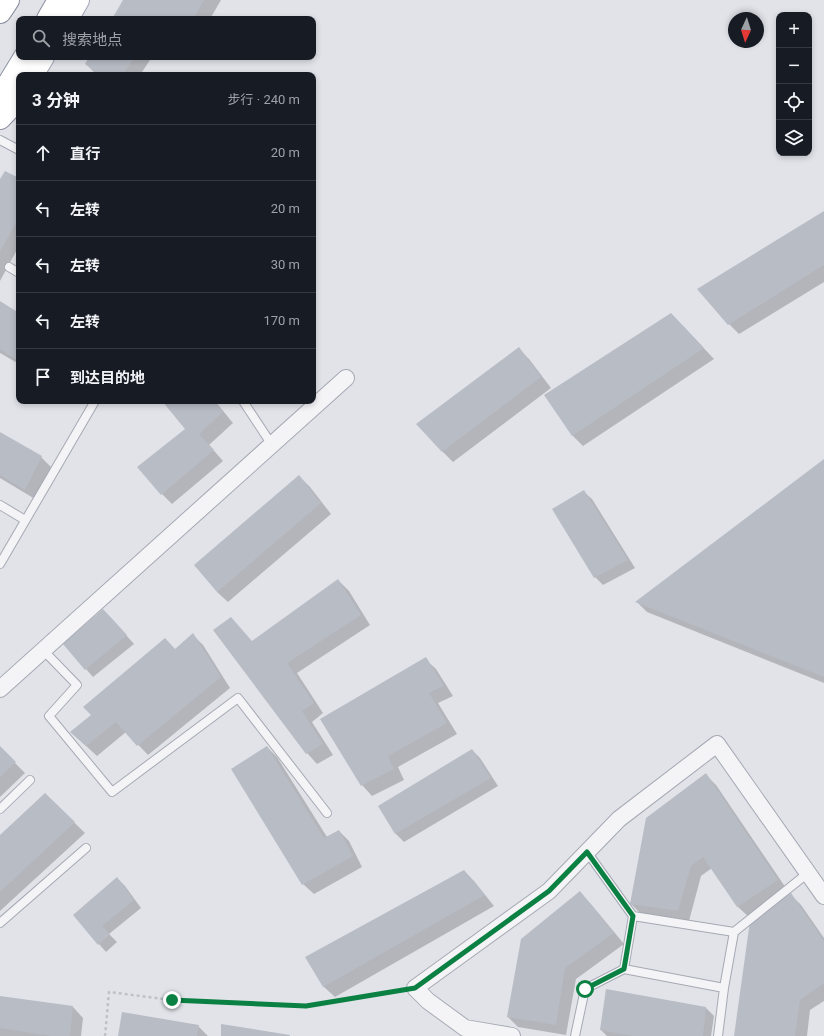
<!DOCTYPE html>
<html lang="zh">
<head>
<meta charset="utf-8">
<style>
	:root { --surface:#171b24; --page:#242831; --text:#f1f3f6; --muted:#9ea1a6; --line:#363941 }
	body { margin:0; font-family:Roboto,"Noto Sans SC",sans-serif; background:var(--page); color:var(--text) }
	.controls { position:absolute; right:12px; top:12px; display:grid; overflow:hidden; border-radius:8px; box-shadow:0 2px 6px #0003 }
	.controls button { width:36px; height:36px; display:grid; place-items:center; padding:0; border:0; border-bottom:1px solid var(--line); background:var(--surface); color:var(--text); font:20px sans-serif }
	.compass { position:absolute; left:728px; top:12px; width:36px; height:36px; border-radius:50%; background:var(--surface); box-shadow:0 2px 6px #0003; rotate:184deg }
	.stop { position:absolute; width:12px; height:12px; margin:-9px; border:3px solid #0b8043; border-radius:50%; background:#fff }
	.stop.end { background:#0b8043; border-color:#fff; box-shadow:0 1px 4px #0008 }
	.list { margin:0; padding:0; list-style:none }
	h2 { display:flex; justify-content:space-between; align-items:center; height:52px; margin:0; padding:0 16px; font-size:17px }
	h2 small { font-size:13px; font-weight:400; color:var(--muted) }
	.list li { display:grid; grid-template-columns:26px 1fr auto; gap:12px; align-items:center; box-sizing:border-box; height:56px; padding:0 16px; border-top:1px solid var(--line) }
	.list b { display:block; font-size:15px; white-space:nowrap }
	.list em { font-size:13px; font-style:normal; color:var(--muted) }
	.icon { flex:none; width:22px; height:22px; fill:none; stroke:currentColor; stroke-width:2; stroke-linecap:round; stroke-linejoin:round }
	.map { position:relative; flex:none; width:824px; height:1036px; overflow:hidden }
	.search { position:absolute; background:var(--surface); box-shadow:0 2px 6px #0003; left:16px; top:16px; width:300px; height:44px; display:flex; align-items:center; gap:10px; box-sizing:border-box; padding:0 14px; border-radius:8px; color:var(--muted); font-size:15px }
	.panel { position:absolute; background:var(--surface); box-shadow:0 2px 6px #0003; left:16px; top:72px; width:300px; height:332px; border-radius:8px }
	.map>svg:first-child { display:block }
</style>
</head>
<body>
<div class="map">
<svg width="824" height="1036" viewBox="0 0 824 1036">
	<rect width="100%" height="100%" fill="#e1e3e9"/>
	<path fill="#0003" d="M125 0H221L210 19H113Z
		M91 57H152L140 75H97L86 64Z
		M19 179V246L0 281V181Z
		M824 212V282L739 334 729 324Z
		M0 302 19 314V364L0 353Z
		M682 325 714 359 583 446 573 436 545 395Z
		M519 349 529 359 551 388 453 462 442 451Z
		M163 401H215L233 423 209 445 223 461 172 504 162 494 186 429Z
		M0 433 41 457 51 467 35 499 0 478Z
		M824 460V683L647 612 637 602Z
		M299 476 310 487 331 514 228 602 217 592Z
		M584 492 592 499 635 568 603 585 595 577Z
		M338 580 349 591 370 625 297 673 323 713 312 722 333 755 317 764 307 753 252 642Z
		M111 618 134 644 93 677 64 644Z
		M193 635 203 645 230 688 148 755 126 732 97 756 71 732 175 650Z
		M425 659 436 669 453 696 438 703 457 734 398 767 404 780 372 796 362 785Z
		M267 747 277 757 327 837 339 831 349 841 362 867 314 894 303 884Z
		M0 748 25 773 0 797Z
		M472 750 480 758 498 786 404 842 396 834 379 807Z
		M706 775 716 785 788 891 749 917 738 907 712 868 701 876 689 921 642 915 631 904Z
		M45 794 85 833 0 911V836Z
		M464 871 474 881 494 906 335 997 324 987 307 957Z
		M117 878 125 886 141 908 109 934 117 942 106 952 99 944 74 915Z
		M580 893 590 903 624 944 576 979 566 1035 518 1027 508 1017Z
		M790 894 801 905 824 938V1001L810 1010 807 1036H735Z
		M607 990 706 1008 714 1016 711 1036H607L601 1030Z
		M0 997 73 1007 83 1018 81 1036H0Z
		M198 1026 208 1036H119Z"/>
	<path fill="#b8bcc5" d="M123 0H204L193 19H112Z
		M89 57H135L122 75H99L85 64Z
		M5 171 19 178V217L0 252V179Z
		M824 211V265L728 325 697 289Z
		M0 301 19 313V361L0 349Z
		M671 313 704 348 572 436 544 395Z
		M519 347 541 377 442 452 416 424Z
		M162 401H214L223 412 199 434 214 450 161 495 137 467 185 429Z
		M0 432 42 456 25 490 0 475Z
		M824 459V677L635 602Z
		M299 475 321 503 217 592 194 565Z
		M584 490 628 560 594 578 552 509Z
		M338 579 361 615 287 663 314 703 302 711 323 744 306 754 213 630 231 617 252 641Z
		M103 609 127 635 85 670 63 644Z
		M193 633 221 677 137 746 116 722 86 746 70 732 91 715 83 707 165 638 175 649Z
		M426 657 444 686 429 693 447 723 388 756 394 769 361 786 320 719Z
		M0 746 16 762 0 777Z
		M267 746 324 838 339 830 353 856 302 885 231 769Z
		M472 749 491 778 395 834 378 806Z
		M706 773 778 880 737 907 703 857 691 866 678 911 630 904 646 818Z
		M45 793 75 822 0 892V835Z
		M464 870 485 895 323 987 305 957Z
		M117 877 134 900 102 926 110 934 98 945 73 915Z
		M580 891 614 933 565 968 556 1025 507 1017 521 939Z
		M791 893 824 941V983L800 1000 795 1036H734L750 921Z
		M606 989 706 1007 703 1036H633L600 1030Z
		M0 996 73 1006 70 1036H51L0 1028Z
		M122 1012 199 1025 197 1036H118Z
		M221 1024 290 1035V1036H221Z"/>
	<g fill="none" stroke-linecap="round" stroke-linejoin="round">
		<defs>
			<path id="service" d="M0 140 19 150
				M9 267 19 273
				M243 401 272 445
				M0 505 25 520
				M0 564 95 401
				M43 650 77 685 49 716 112 792 238 698 327 813
				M0 809 30 780
				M587 852 633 916
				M0 923 86 848
				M734 932 808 873
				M624 969 633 916 734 932 724 988
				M575 1036 585 989 624 969 724 988 718 1036"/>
			<path id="minor" d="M0 689 346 378
				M512 1036 465 1028 428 1001 415 988 549 891 619 819 717 744 824 896"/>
			<path id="primary" d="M67 19 78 0
				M32 75 43 57"/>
			<path id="trunk" d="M0 12 8 0
				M48 19 59 0
				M0 98 25 57
				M0 118 17 100"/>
		</defs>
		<use href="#service" stroke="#a6a9b3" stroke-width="10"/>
		<use href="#minor" stroke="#a6a9b3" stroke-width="18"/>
		<use href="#primary" stroke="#a1a6b4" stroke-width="24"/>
		<use href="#trunk" stroke="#898f9f" stroke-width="24"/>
		<path stroke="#bfc1c7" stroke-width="2.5" stroke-dasharray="3 3" stroke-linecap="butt" d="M105 1036 109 992 172 1000 306 1006 399 991"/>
		<use href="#service" stroke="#f4f4f7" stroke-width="8"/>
		<use href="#minor" stroke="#f4f4f7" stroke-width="16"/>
		<use href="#primary" stroke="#fff" stroke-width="22"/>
		<use href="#trunk" stroke="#fff" stroke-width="22"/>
	</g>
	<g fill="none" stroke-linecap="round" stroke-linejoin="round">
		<path stroke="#0b8043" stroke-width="5" d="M172 1000 306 1006 415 988 549 891 587 852 633 916 624 969 585 989"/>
	</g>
</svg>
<div class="controls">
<button>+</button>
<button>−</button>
<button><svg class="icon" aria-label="locate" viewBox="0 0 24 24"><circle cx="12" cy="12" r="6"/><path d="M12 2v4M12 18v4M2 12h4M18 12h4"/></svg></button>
<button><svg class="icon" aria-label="layers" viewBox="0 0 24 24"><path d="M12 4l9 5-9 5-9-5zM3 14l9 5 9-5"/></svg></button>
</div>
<svg class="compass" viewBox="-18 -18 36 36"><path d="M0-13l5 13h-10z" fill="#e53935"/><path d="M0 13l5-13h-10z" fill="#9ea1a6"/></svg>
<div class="stop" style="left:585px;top:989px"></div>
<div class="stop end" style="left:172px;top:1000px"></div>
<div class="search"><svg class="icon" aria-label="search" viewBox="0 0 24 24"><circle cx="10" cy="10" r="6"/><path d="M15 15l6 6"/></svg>搜索地点</div>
<section class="panel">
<h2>3 分钟<small>步行 · 240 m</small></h2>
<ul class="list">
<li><svg class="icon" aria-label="ahead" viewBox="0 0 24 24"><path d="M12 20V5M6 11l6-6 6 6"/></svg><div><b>直行</b></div><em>20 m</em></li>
<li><svg class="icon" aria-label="left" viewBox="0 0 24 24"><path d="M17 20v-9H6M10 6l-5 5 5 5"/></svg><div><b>左转</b></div><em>20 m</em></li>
<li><svg class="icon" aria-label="left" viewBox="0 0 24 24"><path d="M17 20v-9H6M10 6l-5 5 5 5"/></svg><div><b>左转</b></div><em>30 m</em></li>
<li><svg class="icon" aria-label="left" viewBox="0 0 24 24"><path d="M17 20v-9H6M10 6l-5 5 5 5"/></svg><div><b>左转</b></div><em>170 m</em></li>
<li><svg class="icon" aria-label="arrive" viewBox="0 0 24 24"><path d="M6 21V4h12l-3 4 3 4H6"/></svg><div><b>到达目的地</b></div></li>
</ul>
</section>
</div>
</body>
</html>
